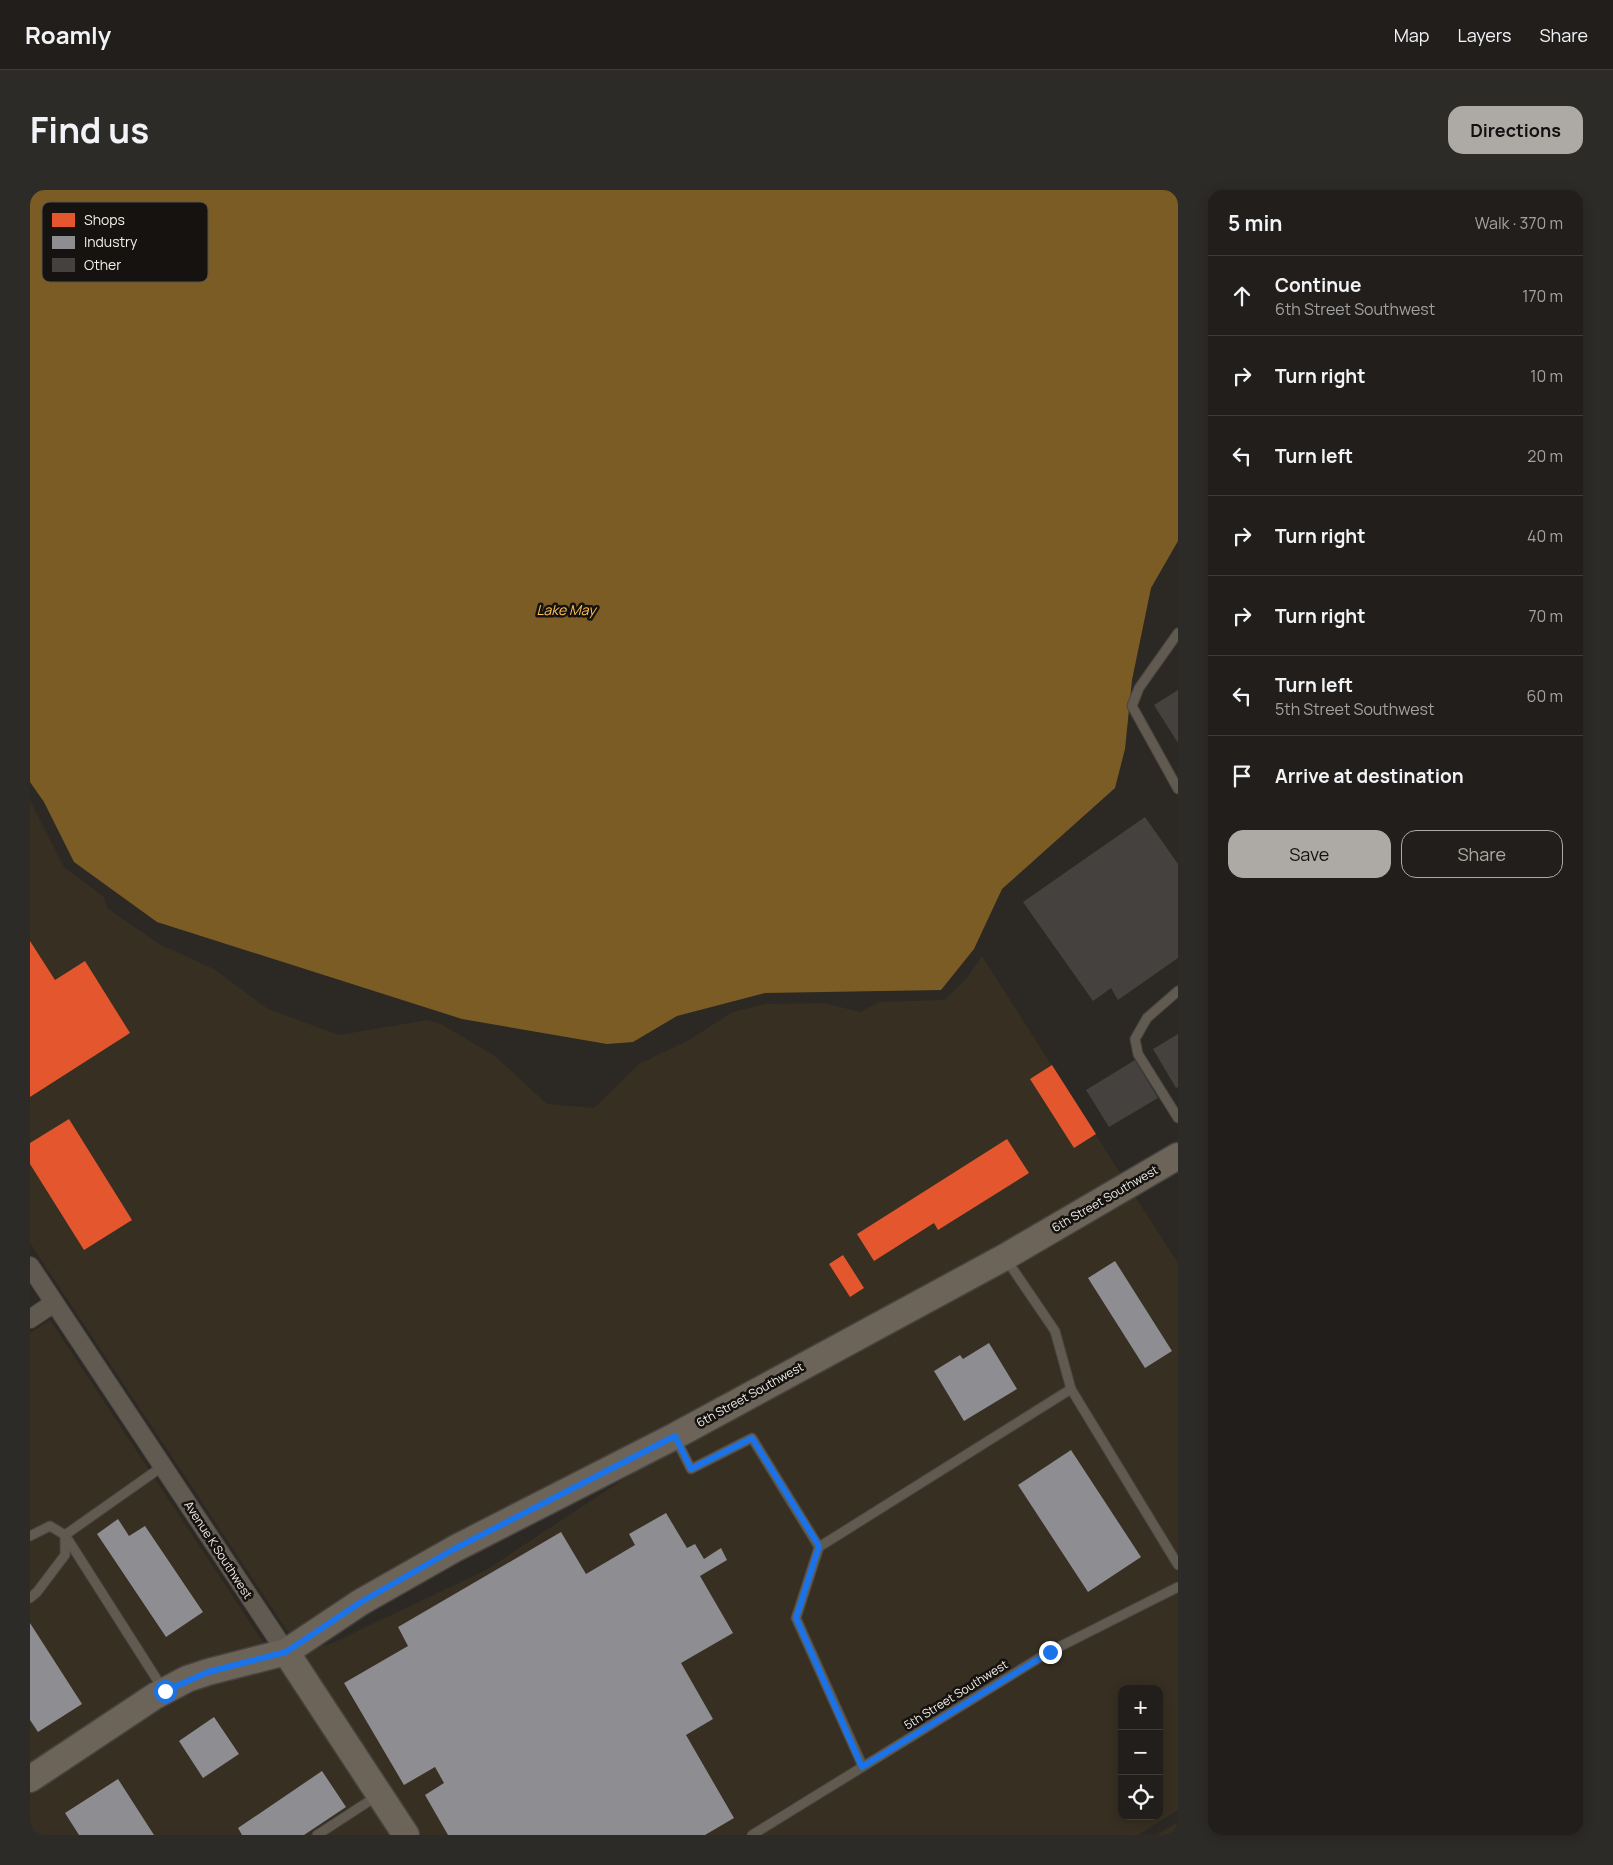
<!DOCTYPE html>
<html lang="en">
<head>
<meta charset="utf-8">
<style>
	:root { --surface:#211e1b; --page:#2d2b28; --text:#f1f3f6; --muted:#a2a2a3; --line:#3e3c3a; --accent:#ada9a4 }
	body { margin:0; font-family:Manrope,sans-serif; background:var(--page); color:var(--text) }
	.controls { position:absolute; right:15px; bottom:15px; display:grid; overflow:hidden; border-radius:10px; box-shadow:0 2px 12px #0003 }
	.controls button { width:45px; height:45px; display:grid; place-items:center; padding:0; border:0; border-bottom:1px solid var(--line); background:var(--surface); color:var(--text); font:25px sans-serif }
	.stop { position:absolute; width:15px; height:15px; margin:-11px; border:4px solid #1a73e8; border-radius:50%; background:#fff }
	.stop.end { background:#1a73e8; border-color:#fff; box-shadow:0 1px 5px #0008 }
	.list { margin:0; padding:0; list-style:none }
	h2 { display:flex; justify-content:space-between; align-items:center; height:65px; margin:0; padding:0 20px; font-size:21px }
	h2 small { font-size:16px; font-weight:400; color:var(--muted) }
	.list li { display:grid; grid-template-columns:32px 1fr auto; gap:15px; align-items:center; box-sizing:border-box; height:80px; padding:0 20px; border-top:1px solid var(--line) }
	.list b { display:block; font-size:19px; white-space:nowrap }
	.list p { margin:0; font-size:16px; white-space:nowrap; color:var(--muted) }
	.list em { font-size:16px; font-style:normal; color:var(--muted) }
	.actions { display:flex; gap:10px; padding:15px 20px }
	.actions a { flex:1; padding:11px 0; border:1px solid var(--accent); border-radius:15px; text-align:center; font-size:18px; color:var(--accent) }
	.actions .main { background:var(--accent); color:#111 }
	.icon { flex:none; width:28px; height:28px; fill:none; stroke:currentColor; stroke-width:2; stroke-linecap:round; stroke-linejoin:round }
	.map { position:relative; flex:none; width:1148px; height:1645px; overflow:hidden; border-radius:15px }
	header { display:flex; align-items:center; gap:30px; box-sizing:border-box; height:70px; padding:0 25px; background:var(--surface); border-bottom:1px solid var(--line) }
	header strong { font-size:24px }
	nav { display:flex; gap:28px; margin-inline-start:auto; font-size:18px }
	.intro { display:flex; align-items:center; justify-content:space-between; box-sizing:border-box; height:120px; padding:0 30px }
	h1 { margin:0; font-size:35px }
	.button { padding:12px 22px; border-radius:15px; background:var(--accent); color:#111; font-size:18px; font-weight:700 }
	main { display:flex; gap:30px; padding:0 30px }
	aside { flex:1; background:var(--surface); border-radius:15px; box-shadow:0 2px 12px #0003 }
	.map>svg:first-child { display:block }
</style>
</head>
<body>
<header>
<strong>Roamly</strong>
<nav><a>Map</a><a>Layers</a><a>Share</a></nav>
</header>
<div class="intro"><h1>Find us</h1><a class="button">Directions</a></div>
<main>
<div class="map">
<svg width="1148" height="1645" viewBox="0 0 1148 1645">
	<rect width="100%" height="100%" fill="#2c2824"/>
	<path fill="#372f22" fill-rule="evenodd" d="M0 611 34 677 74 707 77 718 129 754 184 779 238 819 309 845 397 830 411 834 465 866 517 914 564 918 609 874 661 849 702 822 735 814 794 813 830 822 849 812 914 810 936 789 952 766 1092 986 969 1056 260 1445 0 1053Z
		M1104 1005 1148 1073V1620L1108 1645H392L273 1465 286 1456 298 1455 456 1380 615 1275ZM1092 1499H1129V1626H1092Z
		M20 1130 235 1455 0 1575V1143Z
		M249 1476 360 1645H0V1603L131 1516 161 1501Z
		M1148 1632V1645H1127Z"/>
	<path fill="#7b5c25" d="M0 0H1148V351L1121 398 1102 490 1095 559 1085 598 972 699 944 759 911 800 735 803 647 826 603 852 577 854 432 829 127 732 44 672 14 612 0 592Z"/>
	<path fill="#e4572e" d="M0 751 25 790 55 771 100 843 0 907Z
		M1022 875 1066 944 1044 958 1000 889Z
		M39 929 102 1030 54 1060 0 974V953Z
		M977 949 999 983 908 1040 904 1033 844 1071 827 1044Z
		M813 1065 834 1098 820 1107 799 1074Z"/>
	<path fill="#8d8d92" d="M1085 1071 1142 1161 1115 1178 1058 1088Z
		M959 1153 987 1199 934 1231 904 1181 930 1165 933 1169Z
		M1041 1260 1111 1367 1058 1402 988 1295Z
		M636 1323 657 1358 665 1354 674 1369 691 1358 697 1370 670 1386 703 1443 651 1473 683 1529 656 1545 704 1628 675 1645H418L395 1605 414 1593 405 1577 374 1595 314 1493 378 1456 368 1437 531 1342 556 1384 605 1355 599 1344Z
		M88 1329 99 1346 115 1336 173 1422 136 1447 67 1344Z
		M0 1433 52 1514 8 1542 0 1530Z
		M184 1527 209 1564 173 1588 149 1551Z
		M292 1581 316 1617 274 1645H212L208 1638Z
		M88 1589 124 1645H49L35 1623Z"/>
	<path fill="#45413e" d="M1148 500V553L1124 515Z
		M1115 627 1148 674V768L1088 810 1081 798 1063 811 993 712Z
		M1148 844V897L1146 898 1123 859Z
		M1105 870 1128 908 1079 937 1056 900Z"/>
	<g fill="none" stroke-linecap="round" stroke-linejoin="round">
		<defs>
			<path id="lane" d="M1148 443 1109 498 1102 516 1148 599
				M1148 801 1117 828 1105 849 1108 864 1148 928
				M976 1069 1025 1141 1041 1199
				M646 1249 661 1279 722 1248 789 1357
				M0 1346 20 1336 35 1345 133 1499
				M0 1408 7 1402 35 1365V1345L133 1276
				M833 1577 766 1428 789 1357 1041 1199 1148 1375
				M287 1645 347 1606
				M722 1645 1019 1462 1148 1397"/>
			<path id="street" d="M0 1076 256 1462
				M0 1129 24 1113"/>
			<path id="secondary" d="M256 1462 376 1645
				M0 1589 125 1506 157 1489 178 1482 256 1462 331 1412 426 1358 645 1246 975 1067 1148 966"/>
		</defs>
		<use href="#lane" stroke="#474440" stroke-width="11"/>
		<use href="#street" stroke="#474440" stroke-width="20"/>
		<use href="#secondary" stroke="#474440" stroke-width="29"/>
		<use href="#lane" stroke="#605a51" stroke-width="9"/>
		<use href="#street" stroke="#605a51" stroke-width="18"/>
		<use href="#secondary" stroke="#6c6459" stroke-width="26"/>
	</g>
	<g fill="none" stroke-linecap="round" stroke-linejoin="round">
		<path stroke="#1a73e8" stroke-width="6" d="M135 1501 178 1482 256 1462 331 1412 426 1358 645 1246 661 1279 722 1248 789 1356 766 1428 832 1577 1020 1462"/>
	</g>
	<g text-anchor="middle" stroke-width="5" stroke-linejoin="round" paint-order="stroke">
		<g font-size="12" fill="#f2efe9" stroke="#15120f">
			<text transform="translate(1075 1009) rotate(-30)" y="4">6th Street Southwest</text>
			<text transform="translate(720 1205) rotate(-29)" y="4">6th Street Southwest</text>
			<text transform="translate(188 1360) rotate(57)" y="4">Avenue K Southwest</text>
			<text transform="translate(926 1505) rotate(-32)" y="4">5th Street Southwest</text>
		</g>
		<g font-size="14" font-style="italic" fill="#fdc055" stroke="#15120f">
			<text x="536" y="425">Lake May</text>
		</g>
	</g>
	<rect x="12" y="12" width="166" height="80" rx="8" fill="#15120f" stroke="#575450" stroke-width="1"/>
	<rect x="22" y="23" width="23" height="14" fill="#e4572e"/>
	<rect x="22" y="46" width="23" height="13" fill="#8d8d92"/>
	<rect x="22" y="68" width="23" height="14" fill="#45413e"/>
	<g font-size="14" fill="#f2efe9">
		<text x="54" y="35">Shops</text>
		<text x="54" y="57">Industry</text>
		<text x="54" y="80">Other</text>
	</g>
</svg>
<div class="controls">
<button>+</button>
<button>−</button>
<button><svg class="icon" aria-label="locate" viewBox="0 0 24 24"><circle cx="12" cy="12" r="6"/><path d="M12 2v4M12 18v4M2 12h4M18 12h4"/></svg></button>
</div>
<div class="stop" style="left:135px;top:1501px"></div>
<div class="stop end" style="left:1020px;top:1462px"></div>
</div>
<aside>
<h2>5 min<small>Walk · 370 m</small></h2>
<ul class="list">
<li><svg class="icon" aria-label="ahead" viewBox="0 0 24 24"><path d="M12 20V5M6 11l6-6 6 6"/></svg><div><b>Continue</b><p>6th Street Southwest</p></div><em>170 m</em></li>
<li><svg class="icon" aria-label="right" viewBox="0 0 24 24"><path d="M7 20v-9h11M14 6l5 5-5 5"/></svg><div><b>Turn right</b></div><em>10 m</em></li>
<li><svg class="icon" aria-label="left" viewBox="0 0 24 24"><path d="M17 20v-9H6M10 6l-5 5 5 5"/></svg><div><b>Turn left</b></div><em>20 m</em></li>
<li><svg class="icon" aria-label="right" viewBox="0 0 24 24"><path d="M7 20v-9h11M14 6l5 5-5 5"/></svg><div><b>Turn right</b></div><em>40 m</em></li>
<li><svg class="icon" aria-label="right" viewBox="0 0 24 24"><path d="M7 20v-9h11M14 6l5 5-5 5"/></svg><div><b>Turn right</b></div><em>70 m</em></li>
<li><svg class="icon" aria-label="left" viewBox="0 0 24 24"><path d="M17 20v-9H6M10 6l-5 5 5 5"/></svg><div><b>Turn left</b><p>5th Street Southwest</p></div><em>60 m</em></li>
<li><svg class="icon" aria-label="arrive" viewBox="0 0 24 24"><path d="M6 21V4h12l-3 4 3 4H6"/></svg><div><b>Arrive at destination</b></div></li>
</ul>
<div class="actions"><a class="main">Save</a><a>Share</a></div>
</aside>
</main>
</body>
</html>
